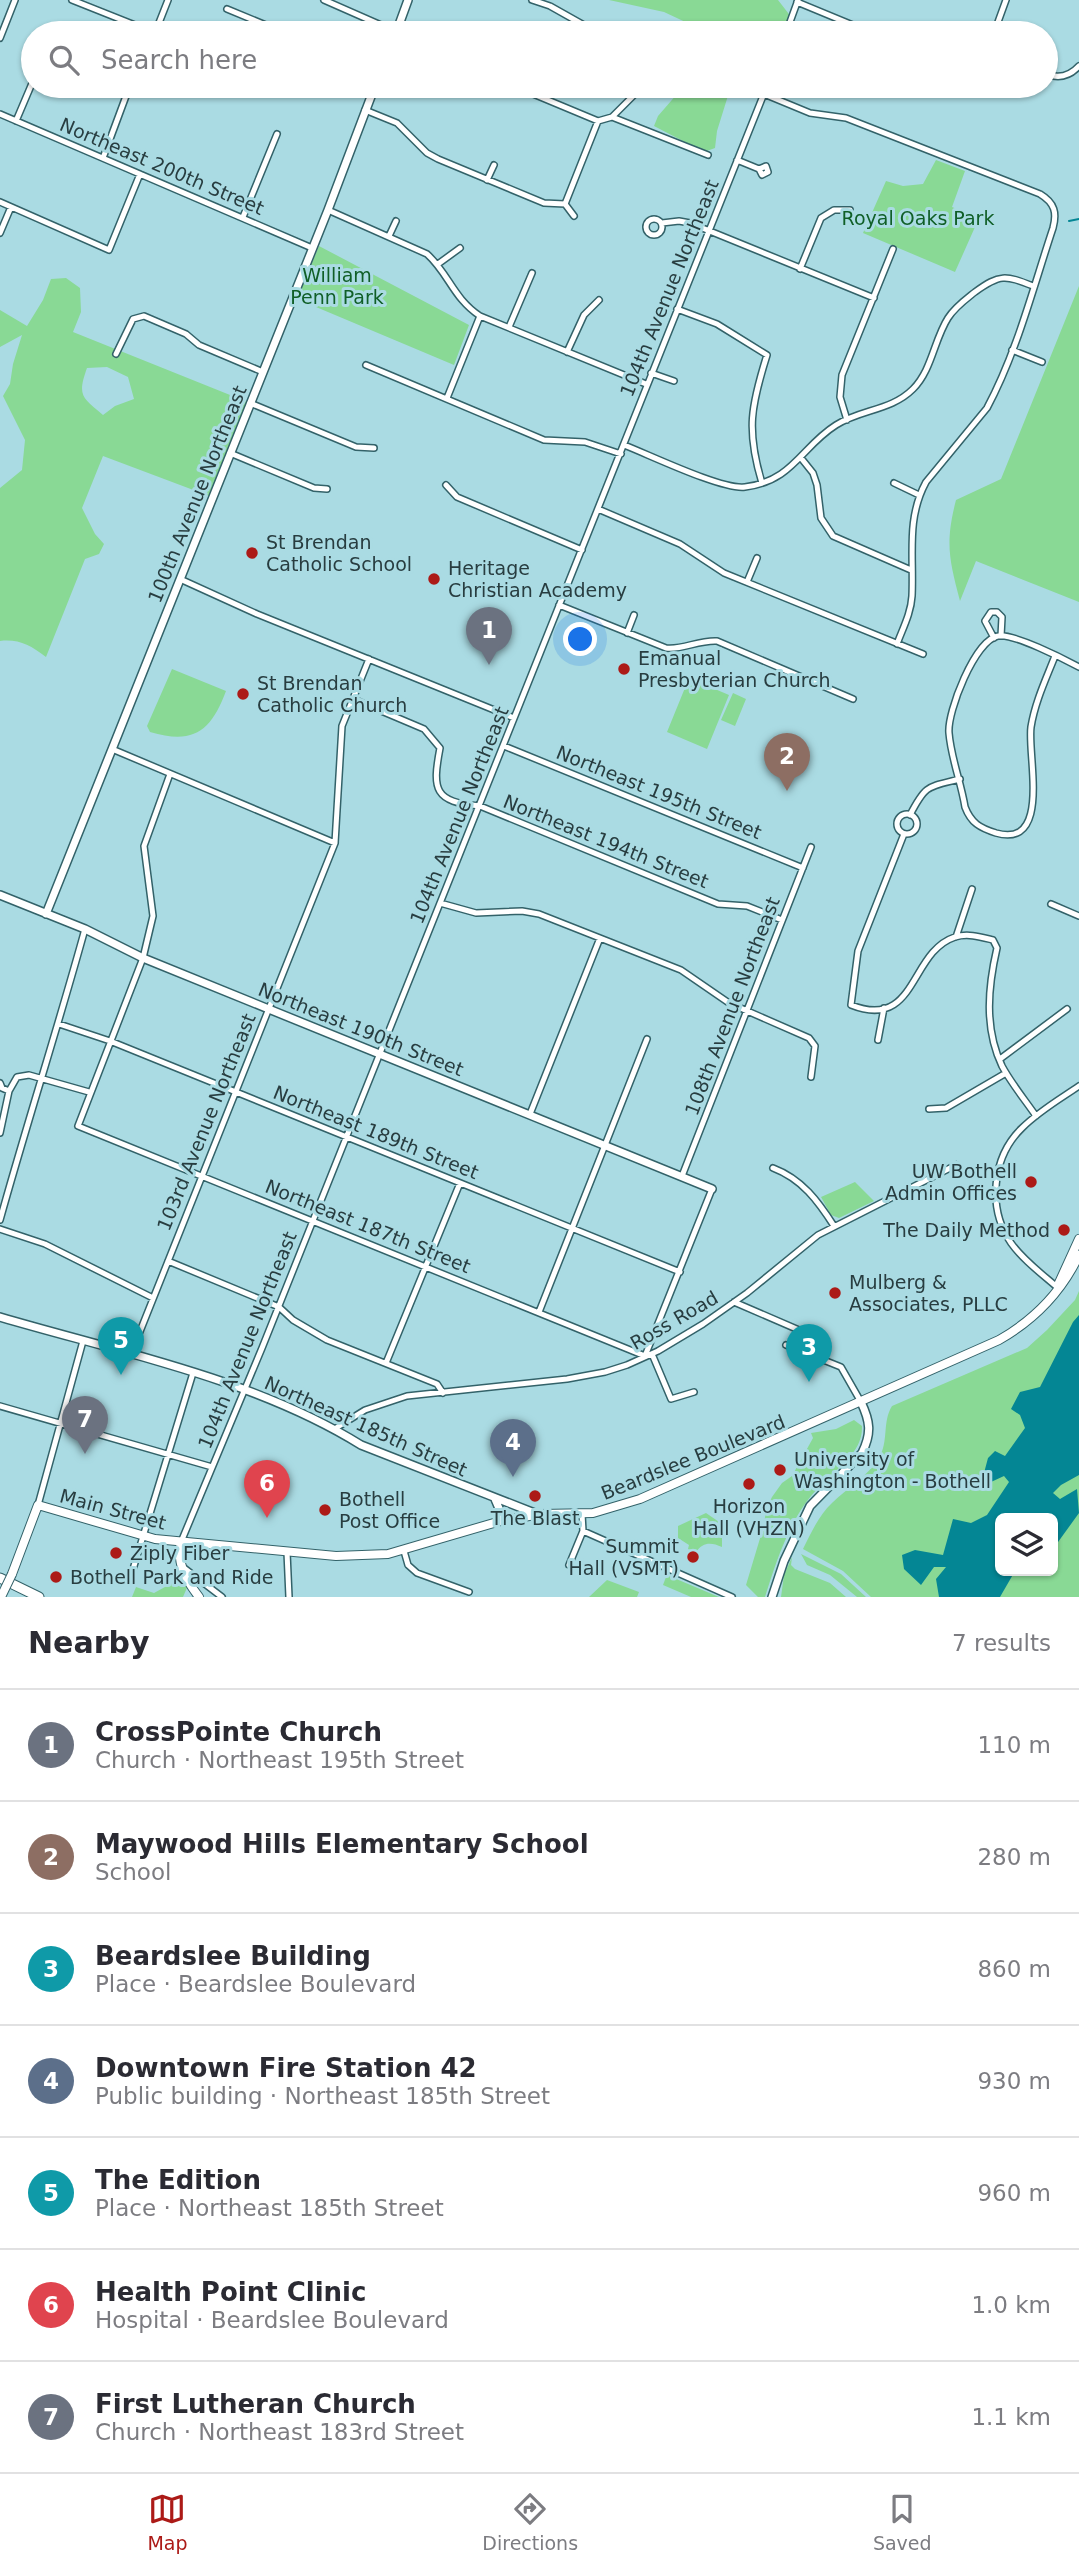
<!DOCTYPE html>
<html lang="en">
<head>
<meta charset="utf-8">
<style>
	:root { --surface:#fff; --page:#f2f2f3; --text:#2b2b33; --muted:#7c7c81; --line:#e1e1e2; --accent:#ac1a17 }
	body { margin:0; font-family:"DejaVu Sans",sans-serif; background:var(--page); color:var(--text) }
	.controls { position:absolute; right:21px; bottom:21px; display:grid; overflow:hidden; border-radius:10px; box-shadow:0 2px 5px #0004 }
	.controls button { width:63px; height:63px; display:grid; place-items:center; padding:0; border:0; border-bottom:2px solid var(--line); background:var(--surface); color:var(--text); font:35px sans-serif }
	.you { position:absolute; left:581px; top:640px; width:24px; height:24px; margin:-18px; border:5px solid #fff; border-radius:50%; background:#1a73e8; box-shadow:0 0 0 10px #1a73e833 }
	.badge { display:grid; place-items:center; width:46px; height:46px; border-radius:50%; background:var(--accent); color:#fff; font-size:23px; font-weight:700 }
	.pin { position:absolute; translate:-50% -58px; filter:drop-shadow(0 2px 4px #0008) }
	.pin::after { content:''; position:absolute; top:37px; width:24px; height:21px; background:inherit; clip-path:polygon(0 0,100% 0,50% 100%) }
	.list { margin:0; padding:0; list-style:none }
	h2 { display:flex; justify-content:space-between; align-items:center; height:91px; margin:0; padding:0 28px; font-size:30px }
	h2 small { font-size:23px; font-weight:400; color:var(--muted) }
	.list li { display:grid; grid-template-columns:46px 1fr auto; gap:21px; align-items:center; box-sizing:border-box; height:112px; padding:0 28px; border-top:2px solid var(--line) }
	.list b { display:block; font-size:26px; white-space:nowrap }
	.list p { margin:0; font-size:23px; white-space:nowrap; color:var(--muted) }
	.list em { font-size:23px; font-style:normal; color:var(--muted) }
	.icon { flex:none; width:38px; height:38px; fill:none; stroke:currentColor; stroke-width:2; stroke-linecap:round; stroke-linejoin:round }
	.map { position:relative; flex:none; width:1079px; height:1597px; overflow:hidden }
	.search { position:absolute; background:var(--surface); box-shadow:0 2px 5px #0004; left:21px; right:21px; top:21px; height:77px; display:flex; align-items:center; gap:18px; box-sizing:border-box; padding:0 24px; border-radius:38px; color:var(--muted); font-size:26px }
	.sheet { height:875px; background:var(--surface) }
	nav { display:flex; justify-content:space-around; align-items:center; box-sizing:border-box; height:98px; border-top:2px solid var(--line); background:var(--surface); font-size:19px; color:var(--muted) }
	nav a { display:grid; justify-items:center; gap:4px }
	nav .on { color:var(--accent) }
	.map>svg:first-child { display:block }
</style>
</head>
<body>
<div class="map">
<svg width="1079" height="1597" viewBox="0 0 1079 1597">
	<rect width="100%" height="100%" fill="#aadbe3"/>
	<path fill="#89d995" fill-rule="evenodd" d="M609 0H778L792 18 780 33H698L694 26 664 12Z
		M684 86H731L717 131 715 148 704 152 654 126 658 116Z
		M936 160 965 171 952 207 979 218 955 272 863 233 886 181 903 186 923 184Z
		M319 246 469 325 454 365 297 299Z
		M66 278 80 288 81 312 73 332 250 403 212 497 103 456 82 508 95 534 104 544 99 554 85 559 46 657C30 645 19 639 0 641V488L22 470 25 440 3 396 10 384 13 364 22 335 0 347V310L27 326 43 300 51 279ZM107 367 128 377 134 399 115 406 103 415C82 397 77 396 87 368Z
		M1079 286V602L976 561 960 601C949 559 945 543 956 500L1001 479Z
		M172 669 226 691C211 731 194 745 150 732L147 726Z
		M689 678 729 695 707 749 667 732Z
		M733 693 746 699 735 726 721 720Z
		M855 1182 874 1201 839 1218 831 1215 821 1197Z
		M1079 1291V1597H871L843 1571 803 1549C811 1533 819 1515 832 1503 847 1488 868 1476 879 1458 889 1441 882 1422 892 1406L1027 1348 1047 1330 1075 1300ZM1000 1518H1053V1571H1000Z
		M854 1420 862 1426C863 1453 837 1468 820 1486 791 1515 777 1559 765 1597H758L746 1585 761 1535 763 1534 766 1509 772 1497 782 1483 792 1476 813 1438 811 1433 836 1429Z
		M706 1513 722 1524V1547C711 1542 703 1542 696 1552L688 1549 689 1545 678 1538V1526Z
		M801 1554 841 1574 866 1597H857L830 1575 807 1565Z
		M792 1557 791 1565 795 1569 830 1583 846 1597H781L784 1575Z
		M662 1573 719 1597H691L663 1585 666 1577Z
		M185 1576 189 1583 183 1597H132L136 1587 154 1593Z
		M607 1580 639 1592 637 1597H589Z"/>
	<path fill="#048694" d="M1079 1315V1475L1061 1485 1053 1493 1060 1499 1077 1489 1079 1513 1053 1549V1518H1000V1571H1015L1000 1597H939L936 1579 946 1567H934L921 1585 904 1569 902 1555 915 1550 943 1555 953 1519 971 1523 987 1515 1009 1482 1004 1476 991 1482 984 1473 988 1458 995 1451 1005 1456 1025 1428 1020 1415 1011 1409 1020 1392 1040 1387 1073 1322Z"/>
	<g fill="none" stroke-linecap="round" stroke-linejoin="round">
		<path stroke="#048694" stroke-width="2" d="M1069 221 1079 219"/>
		<defs>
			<path id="minor" d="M72 0 155 33 168 0
				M324 0 399 33
				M532 0 550 6 598 33
				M797 2 872 33
				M227 9 285 33
				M786 33 798 0
				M994 33 1006 0
				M0 38 15 0
				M1046 74C1059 79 1070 76 1079 66
				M514 86 598 121
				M764 94 810 113 846 118 1040 194C1055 203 1057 213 1053 228 1033 288 1017 352 987 408L926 482C906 519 914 556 912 596 911 613 903 628 897 644
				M365 110 397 123 427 153 438 159 544 203 565 204
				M0 114 312 248
				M612 117 708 155
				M16 121 33 81
				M103 158 129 88
				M737 160 759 169 762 175 768 172 766 166 759 169
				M487 180 494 165
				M0 202 109 250 140 174
				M565 204 598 121 612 117 643 86
				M565 204 574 216
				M328 210 427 254C449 274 453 298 480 316L646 384
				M243 217 277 134
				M646 227a8 8 0 1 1 16 0a8 8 0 1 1-16 0Z
				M662 223 679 221 690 223 874 298
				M0 233 11 207
				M389 236 396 221
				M438 264 460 248
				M800 269 821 218 834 210H850
				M677 309 717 324 767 355C751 406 746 430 762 483
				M509 327 532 273
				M1012 350 1042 362
				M567 352 584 315 599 300
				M116 354 133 319 144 316 186 334 199 345 263 372
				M366 365 544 440 585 442 621 454
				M651 373 674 381
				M447 398 480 316
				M250 403 356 447 374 448
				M847 420 840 397 842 375 893 249
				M624 445C650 455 722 490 745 487 793 481 801 447 836 425 861 409 891 411 913 389 932 370 934 340 948 318 955 307 965 300 975 292 1000 274 1005 275 1033 286
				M230 453 314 488 327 489
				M801 458 813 473 817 485 821 518 833 536 911 570
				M894 483 919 495
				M446 485 457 497 582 550
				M598 509 680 544 724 573 923 654
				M180 579 257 614 514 718
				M747 582 757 558
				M559 605 666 648C683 650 698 640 717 641L853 699
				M627 633 634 615
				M994 638 985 621 991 612H997L1002 617 1001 636
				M1055 656C1046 679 1035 702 1031 727 1027 755 1052 849 996 833 980 828 971 823 965 807 961 782 951 758 949 733 947 712 975 640 998 636 1013 633 1064 659 1079 667
				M353 699 424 729 440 748C432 790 434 802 480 806L718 904 747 906 782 920
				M504 746 803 868
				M112 749 335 843
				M170 774 144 846 153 916 143 958 78 1126 645 1356 712 1189
				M897 824a10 10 0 1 1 20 0a10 10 0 1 1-20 0Z
				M910 815C926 784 928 787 960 779
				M904 834 858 951 851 1005C917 1031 909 952 955 937 968 933 981 937 993 940L997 948C988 987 984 1028 1002 1066 1011 1083 1025 1100 1036 1116
				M440 903 476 913 522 911 539 914 681 970 729 1003 809 1038 815 1046 811 1077
				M1051 904 1079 916
				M956 937 972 889
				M59 1024 110 1041 680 1272
				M878 1040 884 1008
				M1000 1059 1067 1009
				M0 1083 2 1088 9 1091
				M929 1109 946 1108 1006 1073
				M530 1114 600 938
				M0 1133 9 1091 17 1077 29 1075 89 1092
				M773 1168C802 1179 818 1201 834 1226
				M682 1176 811 847
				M0 1220C27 1123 58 1027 85 929
				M0 1229 45 1244 153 1298
				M168 1261 279 1307 293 1320 327 1340 437 1384 443 1393
				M1058 1288C1042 1274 1023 1260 1011 1243 987 1208 992 1157 1022 1128 1039 1111 1060 1099 1079 1086
				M734 1302 822 1340
				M539 1312 647 1039
				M786 1345 841 1367 861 1402
				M131 1354 335 843 342 726 369 659
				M652 1354 671 1399 694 1392
				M386 1363 460 1183
				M0 1406 212 1467
				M336 1428 365 1410 407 1396 567 1379 605 1372 627 1365 658 1351 703 1324 747 1293 818 1235 956 1165
				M38 1505 83 1341
				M583 1531 732 1597
				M181 1542 262 1348 767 86
				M404 1551 408 1565 417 1573 469 1592
				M287 1552 289 1597
				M569 1565 583 1531 582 1514
				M184 1568 222 1597
				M130 1579 193 1373"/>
			<path id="tertiary" d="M396 33 408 0
				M0 895 85 929 143 958 712 1189
				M46 914 328 210 375 86
				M0 1317C119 1352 255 1379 361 1445L537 1514
				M495 1499 504 1520
				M772 1597 784 1561 810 1506 862 1453C872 1433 870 1421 861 1402"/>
			<path id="secondary" d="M1058 1285 1079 1239
				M181 1542C176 1563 186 1580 199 1597
				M12 1574 38 1505 155 1539 336 1556 388 1554 504 1520 542 1514 593 1513 640 1499 999 1340C1034 1320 1062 1291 1079 1255"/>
			<path id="primary" d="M0 1578 39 1597"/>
		</defs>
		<use href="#minor" stroke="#336269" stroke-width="8"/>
		<use href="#tertiary" stroke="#336269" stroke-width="10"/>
		<use href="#secondary" stroke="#336269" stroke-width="10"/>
		<use href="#primary" stroke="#336269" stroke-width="11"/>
		<use href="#minor" stroke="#fff" stroke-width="5"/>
		<use href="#tertiary" stroke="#fff" stroke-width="7"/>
		<use href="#secondary" stroke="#fff" stroke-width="8"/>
		<use href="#primary" stroke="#fff" stroke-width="9"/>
		<defs>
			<path id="secondary-bridge" d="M1 1597 12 1574"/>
		</defs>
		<use href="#secondary-bridge" stroke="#336269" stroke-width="10" stroke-linecap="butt"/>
		<use href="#secondary-bridge" stroke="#fff" stroke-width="8"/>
	</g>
	<g fill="#ac1a17" stroke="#aadbe3" stroke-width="2.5">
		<circle cx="252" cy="553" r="7"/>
		<circle cx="434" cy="579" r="7"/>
		<circle cx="624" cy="669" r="7"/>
		<circle cx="243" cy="694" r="7"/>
		<circle cx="1031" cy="1182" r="7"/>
		<circle cx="1064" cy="1230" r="7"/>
		<circle cx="835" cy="1293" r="7"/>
		<circle cx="780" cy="1470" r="7"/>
		<circle cx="749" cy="1484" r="7"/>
		<circle cx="535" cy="1496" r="7"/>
		<circle cx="325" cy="1510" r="7"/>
		<circle cx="116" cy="1553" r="7"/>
		<circle cx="693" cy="1557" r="7"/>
		<circle cx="56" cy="1577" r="7"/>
	</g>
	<g text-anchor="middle" stroke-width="6" stroke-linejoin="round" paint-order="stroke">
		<g font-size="19" fill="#283d40" stroke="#aadbe3">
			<text transform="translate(162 166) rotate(23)" y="7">Northeast 200th Street</text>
			<text transform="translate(669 288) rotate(-68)" y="7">104th Avenue Northeast</text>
			<text transform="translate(197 494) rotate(-68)" y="7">100th Avenue Northeast</text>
			<text transform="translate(659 792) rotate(22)" y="7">Northeast 195th Street</text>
			<text transform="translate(459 815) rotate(-68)" y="7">104th Avenue Northeast</text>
			<text transform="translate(606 841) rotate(22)" y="7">Northeast 194th Street</text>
			<text transform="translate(732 1006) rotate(-69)" y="7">108th Avenue Northeast</text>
			<text transform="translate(361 1029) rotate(22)" y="7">Northeast 190th Street</text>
			<text transform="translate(206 1122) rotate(-68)" y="7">103rd Avenue Northeast</text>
			<text transform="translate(376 1132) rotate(22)" y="7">Northeast 189th Street</text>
			<text transform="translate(368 1226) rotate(22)" y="7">Northeast 187th Street</text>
			<text transform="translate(674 1320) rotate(-30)" y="7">Ross Road</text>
			<text transform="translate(247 1340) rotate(-68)" y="7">104th Avenue Northeast</text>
			<text transform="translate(366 1426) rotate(24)" y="7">Northeast 185th Street</text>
			<text transform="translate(693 1457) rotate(-22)" y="7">Beardslee Boulevard</text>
			<text transform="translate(113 1509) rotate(15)" y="7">Main Street</text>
		</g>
		<g font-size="19" fill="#105f27" stroke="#aadbe3">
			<text x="918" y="225">Royal Oaks Park</text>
			<text x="337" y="282">William<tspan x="337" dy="22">Penn Park</tspan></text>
		</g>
		<g font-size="19" fill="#283d40" stroke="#aadbe3" text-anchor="start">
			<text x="266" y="549">St Brendan<tspan x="266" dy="22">Catholic School</tspan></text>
			<text x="448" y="575">Heritage<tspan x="448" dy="22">Christian Academy</tspan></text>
			<text x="638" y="665">Emanual<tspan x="638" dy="22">Presbyterian Church</tspan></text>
			<text x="257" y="690">St Brendan<tspan x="257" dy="22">Catholic Church</tspan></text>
			<text x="1017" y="1178" text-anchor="end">UW Bothell<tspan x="1017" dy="22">Admin Offices</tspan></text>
			<text x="1050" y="1237" text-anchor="end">The Daily Method</text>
			<text x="849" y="1289">Mulberg &amp;<tspan x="849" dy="22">Associates, PLLC</tspan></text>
			<text x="794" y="1466">University of<tspan x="794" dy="22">Washington - Bothell</tspan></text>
			<text x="339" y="1506">Bothell<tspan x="339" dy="22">Post Office</tspan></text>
			<text x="749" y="1513" text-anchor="middle">Horizon<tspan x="749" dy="22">Hall (VHZN)</tspan></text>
			<text x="535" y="1525" text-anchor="middle">The Blast</text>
			<text x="679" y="1553" text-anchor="end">Summit<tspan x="679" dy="22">Hall (VSMT)</tspan></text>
			<text x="130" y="1560">Ziply Fiber</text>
			<text x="70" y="1584">Bothell Park and Ride</text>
		</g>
	</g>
</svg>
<div class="controls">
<button><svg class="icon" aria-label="layers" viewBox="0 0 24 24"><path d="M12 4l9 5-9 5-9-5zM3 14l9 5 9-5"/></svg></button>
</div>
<div class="you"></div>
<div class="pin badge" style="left:489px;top:665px;background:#6b7280">1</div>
<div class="pin badge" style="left:787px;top:791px;background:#8d6e63">2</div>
<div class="pin badge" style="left:809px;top:1382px;background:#0f9aa8">3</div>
<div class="pin badge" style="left:513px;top:1477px;background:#5c6f8a">4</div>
<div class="pin badge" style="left:121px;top:1375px;background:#0f9aa8">5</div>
<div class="pin badge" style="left:267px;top:1518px;background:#e0444e">6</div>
<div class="pin badge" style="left:85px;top:1454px;background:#6b7280">7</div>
<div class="search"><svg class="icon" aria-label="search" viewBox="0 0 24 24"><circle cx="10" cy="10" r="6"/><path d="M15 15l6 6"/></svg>Search here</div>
</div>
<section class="sheet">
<h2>Nearby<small>7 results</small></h2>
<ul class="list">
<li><span class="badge" style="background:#6b7280">1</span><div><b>CrossPointe Church</b><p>Church · Northeast 195th Street</p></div><em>110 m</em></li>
<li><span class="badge" style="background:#8d6e63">2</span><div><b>Maywood Hills Elementary School</b><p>School</p></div><em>280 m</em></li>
<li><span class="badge" style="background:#0f9aa8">3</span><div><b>Beardslee Building</b><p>Place · Beardslee Boulevard</p></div><em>860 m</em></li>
<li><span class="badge" style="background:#5c6f8a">4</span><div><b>Downtown Fire Station 42</b><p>Public building · Northeast 185th Street</p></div><em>930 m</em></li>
<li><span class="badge" style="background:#0f9aa8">5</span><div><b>The Edition</b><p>Place · Northeast 185th Street</p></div><em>960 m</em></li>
<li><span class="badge" style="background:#e0444e">6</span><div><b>Health Point Clinic</b><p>Hospital · Beardslee Boulevard</p></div><em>1.0 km</em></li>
<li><span class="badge" style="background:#6b7280">7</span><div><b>First Lutheran Church</b><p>Church · Northeast 183rd Street</p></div><em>1.1 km</em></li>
</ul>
</section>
<nav>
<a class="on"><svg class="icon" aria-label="map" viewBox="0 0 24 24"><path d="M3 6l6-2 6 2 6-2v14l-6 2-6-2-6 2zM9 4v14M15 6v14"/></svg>Map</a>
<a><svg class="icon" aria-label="directions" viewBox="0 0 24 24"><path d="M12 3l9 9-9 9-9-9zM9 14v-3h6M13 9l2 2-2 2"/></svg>Directions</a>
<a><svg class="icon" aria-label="saved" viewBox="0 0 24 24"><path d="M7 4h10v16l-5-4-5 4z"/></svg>Saved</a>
</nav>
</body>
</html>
